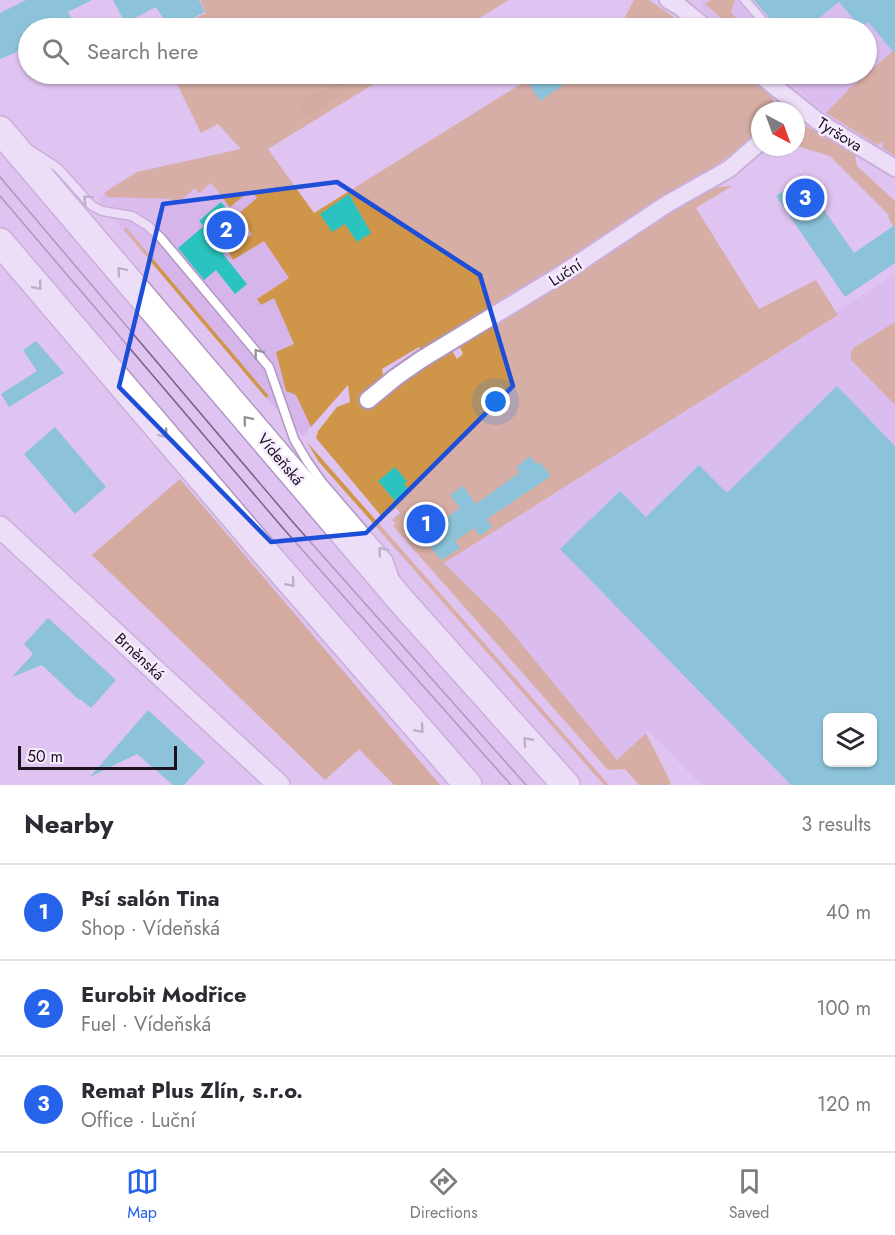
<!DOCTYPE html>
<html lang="en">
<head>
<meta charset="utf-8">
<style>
	:root { --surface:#fff; --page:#f2f2f3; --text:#2b2b33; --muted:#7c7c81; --line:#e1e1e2; --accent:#2563eb }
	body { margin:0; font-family:Jost,sans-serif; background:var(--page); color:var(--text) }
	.controls { position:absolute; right:18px; bottom:18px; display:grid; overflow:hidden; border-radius:9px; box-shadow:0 2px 4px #0004 }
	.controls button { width:54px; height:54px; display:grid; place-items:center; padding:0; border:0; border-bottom:2px solid var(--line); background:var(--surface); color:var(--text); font:30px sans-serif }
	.compass { position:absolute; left:751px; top:102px; width:54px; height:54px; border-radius:50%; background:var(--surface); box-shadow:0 2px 4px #0004; rotate:139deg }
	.scale { position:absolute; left:18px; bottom:15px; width:159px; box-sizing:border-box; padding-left:6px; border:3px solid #1c1222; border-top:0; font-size:16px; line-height:21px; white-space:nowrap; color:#1c1222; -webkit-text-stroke:4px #f7ebfe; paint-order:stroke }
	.you { position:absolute; left:496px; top:402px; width:21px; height:21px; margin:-15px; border:4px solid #fff; border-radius:50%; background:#1a73e8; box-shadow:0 0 0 9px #1a73e833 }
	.badge { display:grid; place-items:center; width:39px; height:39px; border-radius:50%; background:var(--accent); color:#fff; font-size:20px; font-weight:700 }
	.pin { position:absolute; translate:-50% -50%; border:3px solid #fff; box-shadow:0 2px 6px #0006 }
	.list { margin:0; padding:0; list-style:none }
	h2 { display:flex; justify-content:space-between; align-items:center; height:78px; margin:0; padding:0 24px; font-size:26px }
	h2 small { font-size:20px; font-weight:400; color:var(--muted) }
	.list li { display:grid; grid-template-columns:39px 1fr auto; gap:18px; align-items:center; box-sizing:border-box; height:96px; padding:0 24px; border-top:2px solid var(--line) }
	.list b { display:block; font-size:22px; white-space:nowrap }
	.list p { margin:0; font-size:20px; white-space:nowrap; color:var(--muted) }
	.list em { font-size:20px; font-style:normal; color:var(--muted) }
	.icon { flex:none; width:33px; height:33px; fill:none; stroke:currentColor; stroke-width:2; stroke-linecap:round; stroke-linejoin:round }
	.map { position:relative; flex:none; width:895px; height:785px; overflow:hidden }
	.search { position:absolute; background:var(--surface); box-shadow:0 2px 4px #0004; left:18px; right:18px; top:18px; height:66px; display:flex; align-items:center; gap:15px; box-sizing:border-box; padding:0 21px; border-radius:33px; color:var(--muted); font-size:22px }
	.sheet { height:366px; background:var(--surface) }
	nav { display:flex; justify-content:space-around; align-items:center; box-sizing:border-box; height:84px; border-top:2px solid var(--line); background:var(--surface); font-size:16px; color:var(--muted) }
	nav a { display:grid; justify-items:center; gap:3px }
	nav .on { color:var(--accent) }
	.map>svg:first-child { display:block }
</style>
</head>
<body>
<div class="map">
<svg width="895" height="785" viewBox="0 0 895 785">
	<rect width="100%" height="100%" fill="#dfc3f1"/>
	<path fill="#d6b6ea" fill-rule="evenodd" d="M703 0H895V156L826 113 779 74H866V28H725L701 8Z
		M260 145 348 384 303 436 266 398 98 200 111 187 137 172Z
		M895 274V356L867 375 895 405V785H701L648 731 617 760 501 619 444 563 838 315 836 312ZM828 718H872V762H828Z"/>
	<path fill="#cf964a" d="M200 0H509L463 28H174L206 13Z
		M634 0H649L690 28H615L613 25 625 17Z
		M711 0H735L731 12 744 28H732L705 4Z
		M893 51 895 54V156L883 148V143L881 142 877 145 826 113 848 90Z
		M172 74H390L268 149 314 213 537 74H749C760 84 779 94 772 111H760V128L734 153 632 221 423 353 419 347 382 369 384 380 450 347 457 359 463 354 458 343 688 198 717 187 732 186 696 208 759 309 816 280 838 315 444 563 501 619 617 760 646 733 671 783 669 785H639L625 769 608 770 393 526 396 524 392 520 400 513 396 508 383 518 316 438 318 431 337 407 350 402 348 385 311 427 296 395 286 391 276 352 294 344 274 298 261 305 257 299 289 278 264 241 233 260 229 253 252 234 237 215 257 198 251 190 230 207 211 183 199 193 195 188 176 204 170 199 107 197 104 193 137 172 241 149 218 124 201 133Z
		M796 123H801L855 155 857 166 895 201V230L888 217 889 215 830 156 797 146 796 148 792 147H796Z
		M126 227 268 395V397L266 398 124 230Z
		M895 322V405L851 360V352L853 348Z
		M307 442 609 785H604L319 462Z"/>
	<path fill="#ca8f3e" d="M333 81H342L346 87 344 95 336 98 311 117 300 108 303 98 328 90Z
		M180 479 440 785H394L359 749 325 780 92 555Z"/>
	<path fill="#2bc3bf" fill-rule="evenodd" d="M26 0H92L68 12 76 28H28V47L0 59V13Z
		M113 0H199L205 12 173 28H170L156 7 125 23Z
		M754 0H895V54L868 22 861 28 839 2 807 28H778Z
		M538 74H555L563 85 540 101 527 81Z
		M802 178 854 253 895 225V263L845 297 776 196Z
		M349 194 371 233 357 242 345 224 332 232 320 214Z
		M221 202 247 233 223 254 247 284 235 294 216 270 204 280 178 248 204 226 199 221Z
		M36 341 64 373 9 407 1 394 37 371 23 350Z
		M837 386 895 446V785H791L560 549 620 491 646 517 699 465 727 493ZM828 717H873V762H828Z
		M55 427 106 487 75 514 24 454Z
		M530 456 536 464 540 462 551 476 487 519 492 527 480 536 474 528 455 541 460 548 441 560 402 514 438 523 460 508 450 495 463 486 476 504 520 472 516 467Z
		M395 467 407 481 404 484 409 490 396 502 378 481Z
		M48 618 116 680 91 708 80 699 79 700 42 665 12 677 33 654 24 644Z
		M148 710 205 762 184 785H173L137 754 90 777Z"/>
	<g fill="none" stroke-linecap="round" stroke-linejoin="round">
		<defs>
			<path id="service" d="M745 0 769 28
				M32 151 58 168 91 205 102 211 132 216 148 226 161 238 269 367 294 439 307 461 321 481 388 559 395 579"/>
			<path id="minor" d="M668 0 679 6 706 28
				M759 74 819 122 895 168
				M368 400 396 377 422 359 562 274 667 204 729 169 760 142"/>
			<path id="tertiary" d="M0 527 279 785"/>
			<path id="trunk" d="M0 130 405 605 566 785
				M0 242 262 549 468 785"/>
		</defs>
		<use href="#service" stroke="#b196c2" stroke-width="11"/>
		<use href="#minor" stroke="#b196c2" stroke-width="20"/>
		<use href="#tertiary" stroke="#b196c2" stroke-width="24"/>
		<use href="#trunk" stroke="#b196c2" stroke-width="30"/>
		<use href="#service" stroke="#fff" stroke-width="8"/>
		<use href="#minor" stroke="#fff" stroke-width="16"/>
		<use href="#tertiary" stroke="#fff" stroke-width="21"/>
		<use href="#trunk" stroke="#fff" stroke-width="27"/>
		<path stroke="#766482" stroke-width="1.5" d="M0 177 291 520 526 785
			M0 196 282 527 511 785"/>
	</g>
	<defs><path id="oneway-chevron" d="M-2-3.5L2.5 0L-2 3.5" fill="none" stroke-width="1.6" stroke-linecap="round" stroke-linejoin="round" transform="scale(1.5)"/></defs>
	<g stroke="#99949c">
		<use href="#oneway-chevron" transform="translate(87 199) rotate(-135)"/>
		<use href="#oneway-chevron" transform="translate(121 271) rotate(-130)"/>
		<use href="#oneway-chevron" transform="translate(38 286) rotate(50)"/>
		<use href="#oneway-chevron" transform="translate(258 353) rotate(-128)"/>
		<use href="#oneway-chevron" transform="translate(247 420) rotate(-130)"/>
		<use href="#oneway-chevron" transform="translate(164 434) rotate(50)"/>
		<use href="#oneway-chevron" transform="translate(382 551) rotate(-130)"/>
		<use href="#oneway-chevron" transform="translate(291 583) rotate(49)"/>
		<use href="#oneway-chevron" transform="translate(420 729) rotate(49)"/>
		<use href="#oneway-chevron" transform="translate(527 741) rotate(-132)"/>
	</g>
	<path d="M0 0H895V785H0ZM337 182 480 275 513 386 366 533 271 542 119 387 163 204Z" fill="#dfc3f1" fill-opacity=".55" fill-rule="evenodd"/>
	<path fill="none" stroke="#1d4ed8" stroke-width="4.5" stroke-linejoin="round" d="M337 182 480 275 513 386 366 533 271 542 119 387 163 204Z"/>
	<g text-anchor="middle" stroke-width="5" stroke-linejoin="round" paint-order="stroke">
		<g font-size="16" fill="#1c1222" stroke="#f7ebfe">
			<text transform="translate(840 134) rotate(32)" y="6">Tyršova</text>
			<text transform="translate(565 272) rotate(-33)" y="6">Luční</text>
			<text transform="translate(281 459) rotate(50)" y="6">Vídeňská</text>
			<text transform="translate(140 656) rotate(43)" y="6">Brněnská</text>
		</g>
	</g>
</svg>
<div class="controls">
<button><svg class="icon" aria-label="layers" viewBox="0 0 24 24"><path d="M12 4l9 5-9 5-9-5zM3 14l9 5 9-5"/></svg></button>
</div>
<svg class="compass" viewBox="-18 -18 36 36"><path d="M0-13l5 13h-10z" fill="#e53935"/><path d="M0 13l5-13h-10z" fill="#7c7c81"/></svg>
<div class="scale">50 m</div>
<div class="you"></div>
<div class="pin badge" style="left:426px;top:524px">1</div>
<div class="pin badge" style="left:226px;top:230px">2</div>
<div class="pin badge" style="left:805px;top:198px">3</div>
<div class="search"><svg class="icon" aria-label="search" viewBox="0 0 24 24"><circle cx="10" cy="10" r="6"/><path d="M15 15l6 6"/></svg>Search here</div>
</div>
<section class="sheet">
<h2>Nearby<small>3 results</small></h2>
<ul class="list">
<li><span class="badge">1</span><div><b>Psí salón Tina</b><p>Shop · Vídeňská</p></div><em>40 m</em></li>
<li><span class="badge">2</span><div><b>Eurobit Modřice</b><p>Fuel · Vídeňská</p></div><em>100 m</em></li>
<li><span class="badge">3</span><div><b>Remat Plus Zlín, s.r.o.</b><p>Office · Luční</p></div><em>120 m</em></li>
</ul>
</section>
<nav>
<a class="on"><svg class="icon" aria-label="map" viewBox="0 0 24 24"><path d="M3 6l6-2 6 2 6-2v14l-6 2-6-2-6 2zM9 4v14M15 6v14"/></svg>Map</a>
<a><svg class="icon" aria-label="directions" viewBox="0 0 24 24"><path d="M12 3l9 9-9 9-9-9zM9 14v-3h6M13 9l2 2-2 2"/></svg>Directions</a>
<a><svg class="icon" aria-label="saved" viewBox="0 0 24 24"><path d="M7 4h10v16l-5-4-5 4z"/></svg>Saved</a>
</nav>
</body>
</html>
